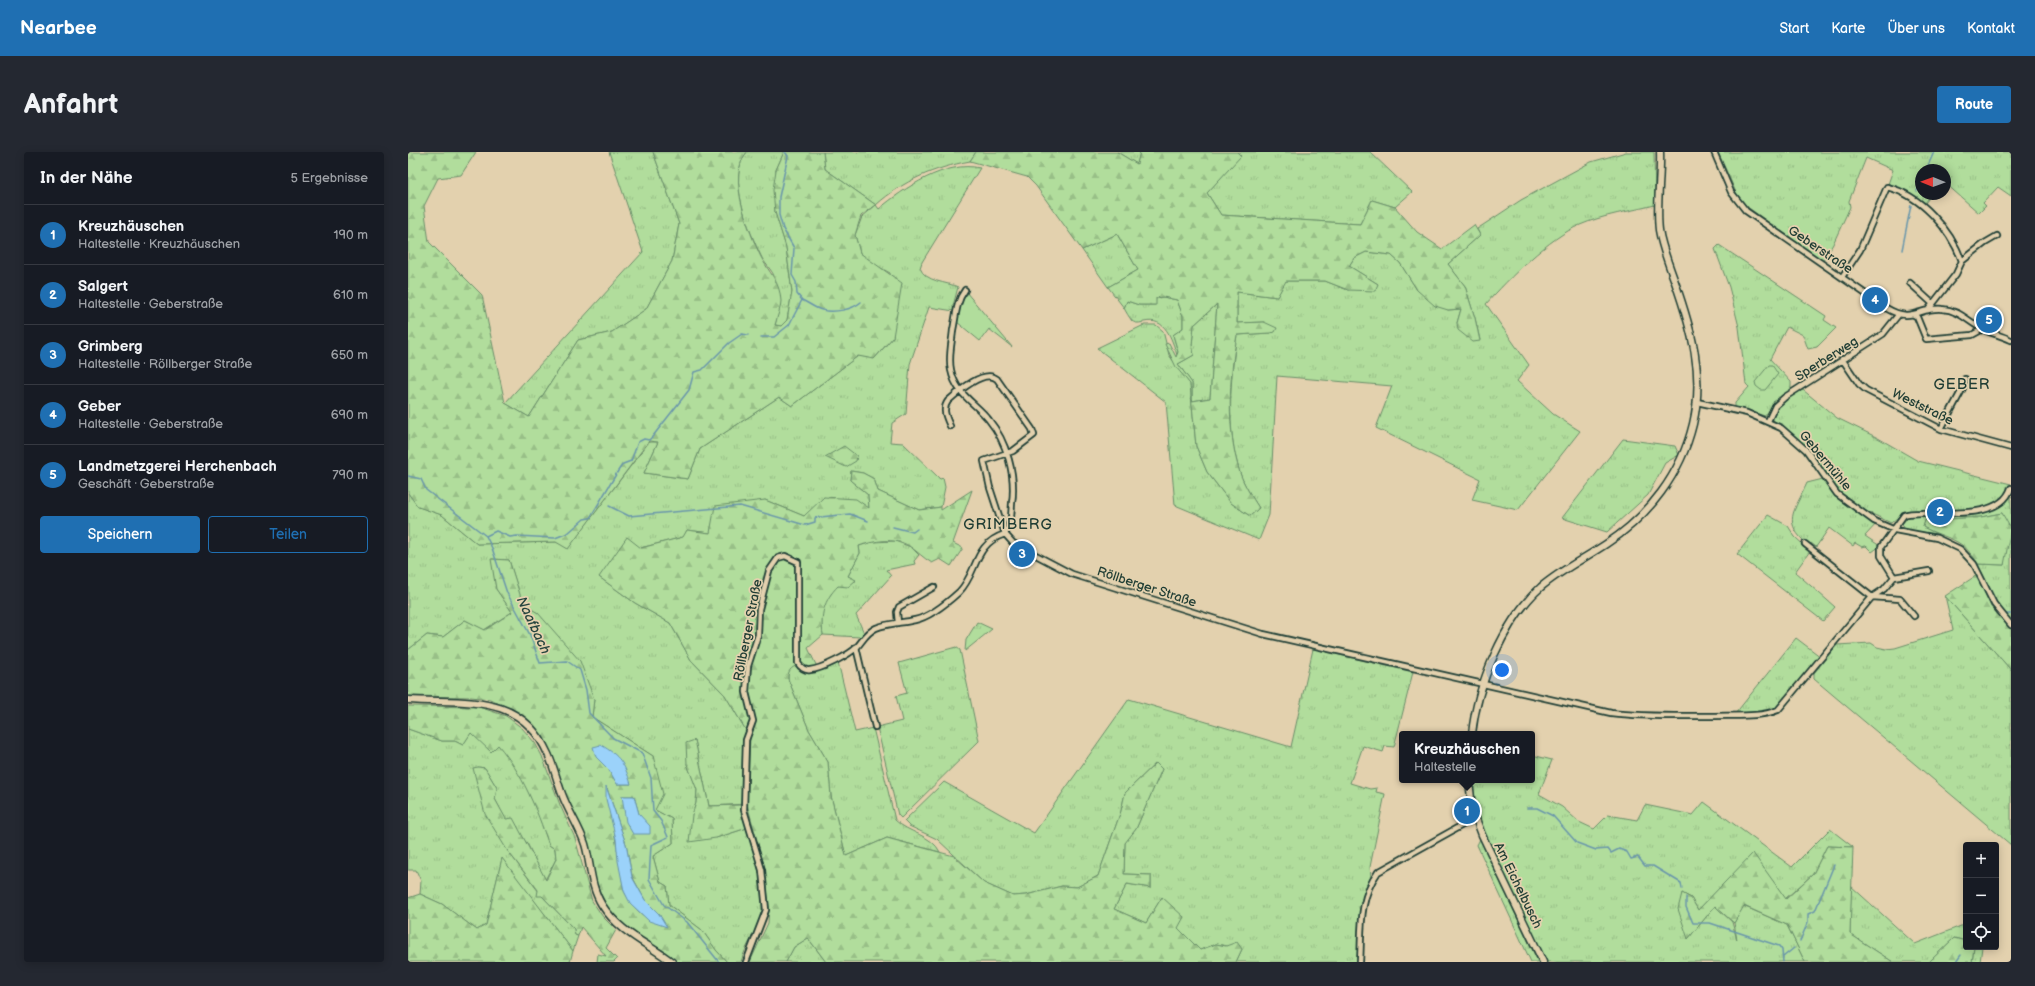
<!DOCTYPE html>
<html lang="de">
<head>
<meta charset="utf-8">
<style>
	:root { --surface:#171b24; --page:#242831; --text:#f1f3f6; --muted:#9ea1a6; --line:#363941; --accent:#1f6fb2 }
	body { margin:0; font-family:"Balsamiq Sans",sans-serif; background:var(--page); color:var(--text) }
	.controls { position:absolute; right:12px; bottom:12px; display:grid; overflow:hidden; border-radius:4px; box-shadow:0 2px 10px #0003 }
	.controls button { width:36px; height:36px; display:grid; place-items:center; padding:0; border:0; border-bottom:1px solid var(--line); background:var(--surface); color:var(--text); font:20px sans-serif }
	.compass { position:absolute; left:1507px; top:12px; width:36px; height:36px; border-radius:50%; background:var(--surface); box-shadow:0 2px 10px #0003; rotate:271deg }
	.you { position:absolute; left:1094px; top:518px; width:14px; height:14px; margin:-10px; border:3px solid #fff; border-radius:50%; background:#1a73e8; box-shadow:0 0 0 6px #1a73e833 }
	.badge { display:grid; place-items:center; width:26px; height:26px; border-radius:50%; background:var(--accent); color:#fff; font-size:13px; font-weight:700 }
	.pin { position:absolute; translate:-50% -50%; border:2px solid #fff; box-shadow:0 1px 4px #0006 }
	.popup { position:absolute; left:991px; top:579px; width:136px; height:52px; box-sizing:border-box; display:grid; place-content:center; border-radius:4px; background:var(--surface); filter:drop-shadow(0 1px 3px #0005); font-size:13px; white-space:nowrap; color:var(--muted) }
	.popup b { font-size:15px; color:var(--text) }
	.popup::after { content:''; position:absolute; left:50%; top:100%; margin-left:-8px; border:8px solid transparent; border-top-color:var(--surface) }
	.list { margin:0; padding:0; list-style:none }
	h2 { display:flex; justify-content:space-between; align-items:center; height:52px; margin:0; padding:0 16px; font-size:17px }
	h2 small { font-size:13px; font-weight:400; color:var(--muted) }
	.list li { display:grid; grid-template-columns:26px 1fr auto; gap:12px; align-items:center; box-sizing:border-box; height:60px; padding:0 16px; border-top:1px solid var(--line) }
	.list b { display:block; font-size:15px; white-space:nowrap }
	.list p { margin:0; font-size:13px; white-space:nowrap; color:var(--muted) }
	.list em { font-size:13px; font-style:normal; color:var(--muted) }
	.actions { display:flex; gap:8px; padding:12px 16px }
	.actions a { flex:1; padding:9px 0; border:1px solid var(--accent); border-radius:4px; text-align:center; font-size:14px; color:var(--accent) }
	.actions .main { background:var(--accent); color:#fff }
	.icon { flex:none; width:22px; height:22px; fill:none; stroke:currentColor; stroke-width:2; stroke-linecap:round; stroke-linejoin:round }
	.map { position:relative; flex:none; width:1603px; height:810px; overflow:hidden; border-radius:4px }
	header { display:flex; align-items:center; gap:24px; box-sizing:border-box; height:56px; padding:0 20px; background:var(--accent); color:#fff }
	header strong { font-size:19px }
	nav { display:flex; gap:22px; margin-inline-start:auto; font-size:14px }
	.intro { display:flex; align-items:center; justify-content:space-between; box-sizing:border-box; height:96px; padding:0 24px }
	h1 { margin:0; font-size:28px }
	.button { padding:10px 18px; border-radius:4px; background:var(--accent); color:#fff; font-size:14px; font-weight:700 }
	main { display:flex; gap:24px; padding:0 24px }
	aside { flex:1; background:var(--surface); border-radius:4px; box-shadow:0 2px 10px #0003 }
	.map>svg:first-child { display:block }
</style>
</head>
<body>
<header>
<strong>Nearbee</strong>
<nav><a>Start</a><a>Karte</a><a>Über uns</a><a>Kontakt</a></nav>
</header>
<div class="intro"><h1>Anfahrt</h1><a class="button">Route</a></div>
<main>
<aside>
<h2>In der Nähe<small>5 Ergebnisse</small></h2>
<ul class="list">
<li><span class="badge">1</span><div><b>Kreuzhäuschen</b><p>Haltestelle · Kreuzhäuschen</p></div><em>190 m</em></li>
<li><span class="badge">2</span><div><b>Salgert</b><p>Haltestelle · Geberstraße</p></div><em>610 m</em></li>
<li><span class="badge">3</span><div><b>Grimberg</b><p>Haltestelle · Röllberger Straße</p></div><em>650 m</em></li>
<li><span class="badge">4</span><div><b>Geber</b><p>Haltestelle · Geberstraße</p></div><em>690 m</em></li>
<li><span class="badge">5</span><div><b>Landmetzgerei Herchenbach</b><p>Geschäft · Geberstraße</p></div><em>790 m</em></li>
</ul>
<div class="actions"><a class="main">Speichern</a><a>Teilen</a></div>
</aside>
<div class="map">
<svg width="1603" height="810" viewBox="0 0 1603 810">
	<defs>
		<pattern id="grass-tufts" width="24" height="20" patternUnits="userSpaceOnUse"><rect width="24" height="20" fill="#b1dd9c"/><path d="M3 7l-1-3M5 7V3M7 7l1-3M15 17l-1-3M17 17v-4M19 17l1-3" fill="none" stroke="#98bf87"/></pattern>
		<pattern id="forest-firs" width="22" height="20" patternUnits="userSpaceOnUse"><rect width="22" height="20" fill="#b1dd9c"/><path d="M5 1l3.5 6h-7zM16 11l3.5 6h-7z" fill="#98bf87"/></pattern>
	</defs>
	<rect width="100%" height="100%" fill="#e3d1ae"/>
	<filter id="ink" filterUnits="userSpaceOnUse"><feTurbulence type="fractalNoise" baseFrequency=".025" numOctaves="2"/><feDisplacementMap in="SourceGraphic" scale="8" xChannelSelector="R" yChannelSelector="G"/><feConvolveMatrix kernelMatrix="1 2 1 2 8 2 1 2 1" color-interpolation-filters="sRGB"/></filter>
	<g filter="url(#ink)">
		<path fill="url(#grass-tufts)" stroke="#688d68" d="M201 0H245L271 72 264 109 238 157 204 180 170 188 121 265 97 251 235 100Z
			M339 0H376L368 18 367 60 378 95 384 140 379 168 373 174 367 173C371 162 370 136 366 124 364 118 356 111 353 104 341 79 318 24 339 0Z
			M415 0H568L562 9C526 16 496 28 468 53L471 57C496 36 538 8 572 16L514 110 512 116C517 130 539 130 550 135L545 154 546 159 521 155 502 212 498 262 484 271 482 290 495 291 532 327 535 326 537 335 533 355 511 358 470 339 466 327 455 321 443 319 442 328 460 343 461 356 396 364 357 348 302 381 279 378 276 385 232 396 191 425 227 451 262 471 283 508 317 543 342 585 339 652 301 654 287 588 279 612 289 637 288 651 284 663 308 686 339 676C346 703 359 736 353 764 349 780 337 794 333 810H319L308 798 294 778 261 753 259 734 252 730 245 704 265 691 264 667 247 658 245 604 184 565 186 547 130 461 115 453 101 408 84 407 88 437 104 460 76 478 57 468 35 485 19 483 0 498V341L11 355 34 363 69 392 148 390 161 395 241 290H250L236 321 280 327 292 297 371 245 384 254 450 204 467 206 485 185 482 121 469 114 452 101 447 83 454 65 468 53 417 17Z
			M709 0H732L729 12Z
			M829 0H962L1004 40 987 55 964 48 952 72 813 63 799 41 832 4Z
			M1218 0H1246L1247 53C1223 59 1195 63 1172 73 1142 85 1100 127 1078 152L1121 213 1109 229 1145 262 1172 279 1110 358 1064 348 1072 327 968 276 984 234 869 224 861 363 851 388 767 353 758 250 689 196 736 173H748L755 179 761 203 782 232 788 294 799 320 823 351 842 364 851 356C844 345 836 333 832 321 818 276 822 229 829 183L862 181 856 170 829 171V140L869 145 877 129H917L940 138 970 132 941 114 946 106 958 100 983 103 992 111 1009 138 1040 158 1053 157 1049 171 1072 188 1067 166 1057 134 1040 112 1072 83 1069 77 1113 48 1183 10Z
			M1310 0H1603V44L1590 35 1575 51 1578 54 1571 61 1537 31V18H1513V42H1524L1517 51 1511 50 1479 35 1485 18 1458 6 1441 49 1442 55 1425 92 1415 109 1338 54 1330 45Z
			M709 82 730 118 700 135 674 98Z
			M1311 93 1418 164 1416 168 1428 176 1409 195 1400 197 1395 183 1379 175 1362 207 1383 230V238L1365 250 1366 251 1357 264 1327 255V251L1341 235 1338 232 1331 175 1321 135 1307 97Z
			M755 145 769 148 775 164V176L765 183 770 200 769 203C763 186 758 165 736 170 732 171 728 172 724 169 721 165 718 160 716 156L719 149 731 153H747L748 146Z
			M809 152 802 246 784 249V231L770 212 786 203 784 193 786 173Z
			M1395 238 1429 266 1470 286 1510 309 1603 332V468C1587 454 1579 431 1570 412L1596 413 1594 361 1573 365 1525 368 1518 366 1515 375 1529 382 1497 378 1494 372 1499 366 1500 359 1496 360 1483 371 1458 359 1438 346 1431 339 1395 292 1366 269 1364 266C1369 251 1382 243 1395 238Z
			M1215 287 1267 294 1271 303 1257 311 1240 343 1199 380 1154 366Z
			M1415 327C1432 347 1445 359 1470 370L1457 384 1472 394 1464 400 1458 394 1454 395 1447 391 1445 394 1421 376 1408 395 1403 391 1401 394C1373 369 1386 361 1399 331Z
			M1360 363 1380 374 1387 385 1402 399 1387 420 1427 455 1415 469 1329 402Z
			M487 389 503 395 511 403 506 409 507 412 478 418 483 424 448 463 456 481 452 485 415 483C412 466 414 444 430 434 435 431 443 430 448 429L440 424 452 401 451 394 464 390Z
			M1537 444 1603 518V693L1406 527V521L1429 493 1463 491 1469 495 1478 497 1487 496 1545 478Z
			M569 470 584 477 557 499 558 488Z
			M1388 486 1413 505 1369 556 1360 561 1327 562Z
			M548 495 552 498 571 589 493 666 490 663 469 575 494 569 488 544 499 541 491 511Z
			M905 497 1005 520 986 595 977 594 975 600 955 594 942 631 962 637 969 636 968 640 977 642 962 715 963 725 953 750 949 810H828L834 797 808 792 792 798 770 776 754 745 738 771 706 757 719 732 743 736V723L716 722 717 690 728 677 754 617 748 611 717 641 713 659 690 724 669 735 654 734 618 743 605 744 576 731 529 687 501 674 496 669 536 630 626 681 721 547 883 595Z
			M430 510 447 580 465 576 487 668C500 681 524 683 532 700L479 686 438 704 423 644 420 610 401 578 380 527V521L383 515 386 514 404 521Z
			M0 577 34 589H47L55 593 63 580C71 584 84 587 91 594 116 616 130 661 141 693L147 697 148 707 137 728 119 691 98 668 87 647 89 636 77 616 70 615 99 698 134 744 166 777 167 783 170 784 165 799 94 707 78 773 69 778 34 752 12 742 13 729 8 718H0Z
			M1124 603 1144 608 1131 642 1154 655 1171 670 1186 677 1200 663 1229 668 1237 653 1285 663 1296 650 1384 715 1422 677 1445 695 1419 694 1405 722 1377 747 1345 702 1290 758 1283 746 1274 741 1280 787 1307 754 1324 770 1329 788 1326 771 1335 754 1379 773 1397 810H1138L1076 682C1069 664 1066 647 1065 628H1124Z
			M1072 687 1130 810H1123L1069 693Z
			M1443 734 1507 792 1558 772V789L1546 786 1521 810H1485L1442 782Z
			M400 786 418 810H378L386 795Z
			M1566 795H1574L1572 810H1564Z"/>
		<path fill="url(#forest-firs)" stroke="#688d68" fill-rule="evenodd" d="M0 0H68L53 23 30 26 16 54 21 90 74 143 97 251 121 265 170 188 204 180 238 157 264 109 271 72 245 0H339C318 24 341 80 353 105 361 121 372 129 373 149 373 156 369 165 367 173L373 174 379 168 384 140 378 95 367 60 365 38 368 18 376 0H415L417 17 468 53 453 64 447 83 452 101 494 131 485 185 466 207 450 204 384 254 371 245 292 297 280 327 236 321 250 290 241 289 160 397 148 390 69 392 34 363 10 355 0 341Z
			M568 0H709L729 12 732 0H829L833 4 799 41 813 63 952 72 964 48 987 55 1009 80 1034 97 1066 73 1072 83 1040 112 1057 134 1067 166 1072 189 1065 190 1050 178 1049 171 1053 157 1040 158 1027 154 1009 138 992 111 983 103 958 100 946 106 941 114 970 132 967 139 940 138 917 129H878L869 145 829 140V171L856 170 869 176 867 180 862 181 829 183C821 228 818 276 832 321 836 333 844 345 851 356L842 364 823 351 799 320 788 294 782 232 768 215 757 192 761 191 768 205 770 200 765 183 775 176V164L769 148 755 145 748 146V153H731L719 149 716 156 700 135 730 118 709 82 674 98 628 34 619 25 562 9ZM809 152 802 246 784 249V231L770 212 786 203 784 193 786 173Z
			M436 294 449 304 448 309 438 315 417 305Z
			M443 319 455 321 466 327 470 339 511 358 533 355V358L564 338 545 391 555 396 543 414 532 407 524 411C515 406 509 399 501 394 487 385 465 389 451 394L452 401 440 424 448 428 440 435 430 434C416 448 412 463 415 483L400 496 409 515 402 518 390 513C382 516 380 519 380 527L401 578 420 610 423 644 438 704 479 686 546 704 576 731 605 744 618 743 654 734 669 735 690 724 713 659 717 641 748 611 754 617 728 677 717 691 716 722 743 723V736L719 732 706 757 738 771 754 745 776 765 770 776 792 798 808 792 818 794 829 790 834 797 828 810H418L400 786 386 795 378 810H342L360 771 361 755 357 717 339 652 342 585 317 543 283 508 262 471 227 451 191 425 219 385 233 396 275 385 279 378 302 381 307 354 357 348 396 364 416 345 448 347 461 356 460 343 442 328Z
			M1594 361 1603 377 1596 413 1570 412C1554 385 1540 388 1515 375L1518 366 1525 368 1573 365Z
			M83 407 101 408 115 452 130 461 172 509 186 547 184 565 245 604 255 642 247 658 264 667 265 691 245 704 252 730 259 734 261 753 294 778 308 798 319 810H270L255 798 238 790 221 779 199 756 187 730 172 673 158 643 144 602 128 576 114 564 82 547 63 545 0 544V498L19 483 35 485 57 468 77 478 104 460 88 437ZM188 605 223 632H209L201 618ZM199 636 218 692 224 724 237 748 251 762 258 774C238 768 226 759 216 739ZM214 644H226L231 662Z
			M1569 423 1583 455 1603 477V518L1537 444Z
			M0 554 71 555 98 564 114 576 127 591 134 604 152 653 167 686 184 749 195 765 208 778 198 796 209 807 206 810H189L190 802 198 804 173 775 170 784 167 783 166 777 134 744H129L130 738 99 698 77 662 65 616 70 615 77 616 89 636 87 647 98 667 105 666 138 728 148 707 147 697 141 693C128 656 115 622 90 593L83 600 63 581 55 593 47 589H34L0 577Z
			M287 588 301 654 333 653 339 676 308 686 281 690 284 663 288 651 289 638 279 612 278 591Z
			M1419 694 1445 695 1442 782 1485 810H1397L1379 773 1336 754 1326 771 1307 754 1280 787 1270 757 1274 741 1283 746 1290 758 1345 701 1378 747 1405 722Z
			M94 706 165 799 162 810H0V746L12 742 34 752 69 778 78 773Z
			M1546 786 1558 789V795H1566L1564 810H1521Z"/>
		<path fill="#b1dd9c" stroke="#688d68" d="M558 140 604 195 581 177 572 189 549 170 552 154Z
			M1361 213H1364L1370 222 1357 238H1353L1348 234 1347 230Z"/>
		<path fill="#9bd2fa" stroke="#6996ab" d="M193 593C212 604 216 611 223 632H209L201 618 188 605 185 595Z
			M198 634 218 692 224 725 237 748 251 762 259 775 241 769 222 751 216 739 210 709 208 687 198 647Z
			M214 644H226L231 662 242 674V682H225L218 670Z"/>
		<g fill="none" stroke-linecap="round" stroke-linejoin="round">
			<path stroke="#6996ab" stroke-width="1.5" d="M1518 18 1526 0
				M1509 39 1513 30
				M1494 98 1503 53
				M394 148C401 151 406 156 414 158 426 161 444 158 453 150
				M353 185H366L381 173 394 148 389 142 388 130 384 123 386 96 375 77 371 63V45L380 4 377 0
				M0 324 13 327 18 338 78 384 84 396 99 441 122 483 132 511 159 509 172 518 178 538 181 561 205 586 234 601 243 626 245 659 253 669 260 685 243 693 241 727 256 753 279 770 311 810
				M201 354 221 364 332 354 397 373 407 370V366L412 365 442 362 460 369
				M485 375 505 380 509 377
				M78 384 88 379 102 385 109 384 147 386 160 381 176 367 182 366 210 319 215 312 223 309 230 290 236 287 241 288 245 284 281 238 286 220 294 218 321 191 334 182 340 183
				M1598 462H1603
				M1119 656H1129L1145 664 1169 691 1188 698 1200 697 1203 701 1211 697 1219 700 1223 707 1230 705 1237 714H1245L1273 731 1274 737
				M1278 745V755L1285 771H1302L1371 794 1374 798 1375 810
				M1392 789 1400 770V762L1407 759 1426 713
				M1375 805 1386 796
				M1548 810 1553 803"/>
			<defs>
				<path id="street" d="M1306 0 1323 40 1338 59 1478 156C1505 172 1510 155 1534 157 1552 158 1560 170 1575 177 1584 182 1593 183 1603 188
					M1554 109 1577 91 1589 84
					M1434 125 1452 98 1479 35C1513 43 1542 77 1554 109L1548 122 1520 158
					M1502 131 1525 152
					M557 138C548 150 548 164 545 178 544 190 540 206 543 218 548 243 568 251 581 268 599 290 608 323 604 351 603 363 604 372 597 382
					M1506 163 1509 165 1518 187 1564 183 1575 177
					M1434 207 1451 232 1458 238 1533 277 1603 296
					M1289 250 1339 261 1373 276 1398 298 1429 342 1466 369 1487 378 1529 386 1552 397 1566 412 1586 452 1603 473
					M1360 269 1367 254 1377 245 1475 182 1491 162
					M542 274C538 265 534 257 540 249 550 240 576 216 589 227L624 277 626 283 605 299 576 309 582 336 597 382 605 391 664 422 855 482 1203 561C1236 565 1270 564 1304 564 1326 563 1350 566 1370 558L1464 445 1476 437 1486 425 1521 419
					M1533 277 1555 236 1557 227
					M1397 392 1464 445 1492 447 1506 464
					M1486 425 1473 404V395L1496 363C1501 361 1508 361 1514 361 1541 360 1593 367 1603 336
					M490 471 489 460 491 455 526 435
					M448 495 467 575
					M338 810 358 758 354 718 336 658 338 588 345 569 338 540 340 514 350 483 351 457 361 419 370 406 377 404 390 410V511C392 515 397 519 402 518 414 517 441 503 449 495 455 488 459 480 468 476 480 471 495 471 507 468 522 465 540 450 551 440 570 421 565 392 597 382
					M952 810C954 777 950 748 970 720L1067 666"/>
				<path id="secondary" d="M0 548C55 552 112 539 140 602 146 615 149 629 154 642 160 659 171 674 177 692 183 712 182 734 194 753 211 780 239 791 264 810
					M1064 582C1069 533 1096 468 1133 435 1153 418 1177 406 1198 392 1241 364 1273 322 1285 272 1297 222 1283 176 1267 130 1261 113 1254 96 1251 78 1248 52 1253 26 1252 0
					M1061 628 1064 656 1074 683 1135 810"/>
			</defs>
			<use href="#street" stroke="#1f3d34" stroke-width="8"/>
			<use href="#secondary" stroke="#1f3d34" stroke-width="9"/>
			<use href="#street" stroke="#e3d1ae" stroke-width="4.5"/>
			<use href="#secondary" stroke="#e3d1ae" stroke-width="6"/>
		</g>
	</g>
	<g text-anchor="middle" stroke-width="3.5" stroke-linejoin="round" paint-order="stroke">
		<g font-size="13" fill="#1f3d34" stroke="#e3d1ae">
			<text transform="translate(1413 97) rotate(34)" y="5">Geberstraße</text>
			<text transform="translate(1418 206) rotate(-32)" y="5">Sperberweg</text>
			<text transform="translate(1515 254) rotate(26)" y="5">Weststraße</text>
			<text transform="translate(1418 308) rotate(50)" y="5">Gebermühle</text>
			<text transform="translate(739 434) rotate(18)" y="5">Röllberger Straße</text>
			<text transform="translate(339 478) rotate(-79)" y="5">Röllberger Straße</text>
			<text transform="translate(1111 733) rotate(64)" y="5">Am Eichelbusch</text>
		</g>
		<g font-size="14" font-style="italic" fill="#25443e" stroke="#e3d1ae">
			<text transform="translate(126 473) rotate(65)" y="5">Naafbach</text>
		</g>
		<g font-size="15" letter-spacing="1" fill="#1f3d34" stroke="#e3d1ae">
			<text x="1554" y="237">GEBER</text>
			<text x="600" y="377">GRIMBERG</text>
		</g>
	</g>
</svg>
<div class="controls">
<button>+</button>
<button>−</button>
<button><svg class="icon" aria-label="locate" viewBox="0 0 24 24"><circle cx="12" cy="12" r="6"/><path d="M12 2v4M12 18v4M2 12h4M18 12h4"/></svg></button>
</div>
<svg class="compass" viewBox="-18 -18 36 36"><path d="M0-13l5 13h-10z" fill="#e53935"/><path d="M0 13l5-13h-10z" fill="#9ea1a6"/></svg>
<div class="you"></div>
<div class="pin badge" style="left:1059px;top:659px">1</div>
<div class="popup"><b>Kreuzhäuschen</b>Haltestelle</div>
<div class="pin badge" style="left:1532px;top:360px">2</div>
<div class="pin badge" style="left:614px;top:402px">3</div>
<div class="pin badge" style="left:1467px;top:148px">4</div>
<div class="pin badge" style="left:1581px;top:168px">5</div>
</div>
</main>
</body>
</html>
